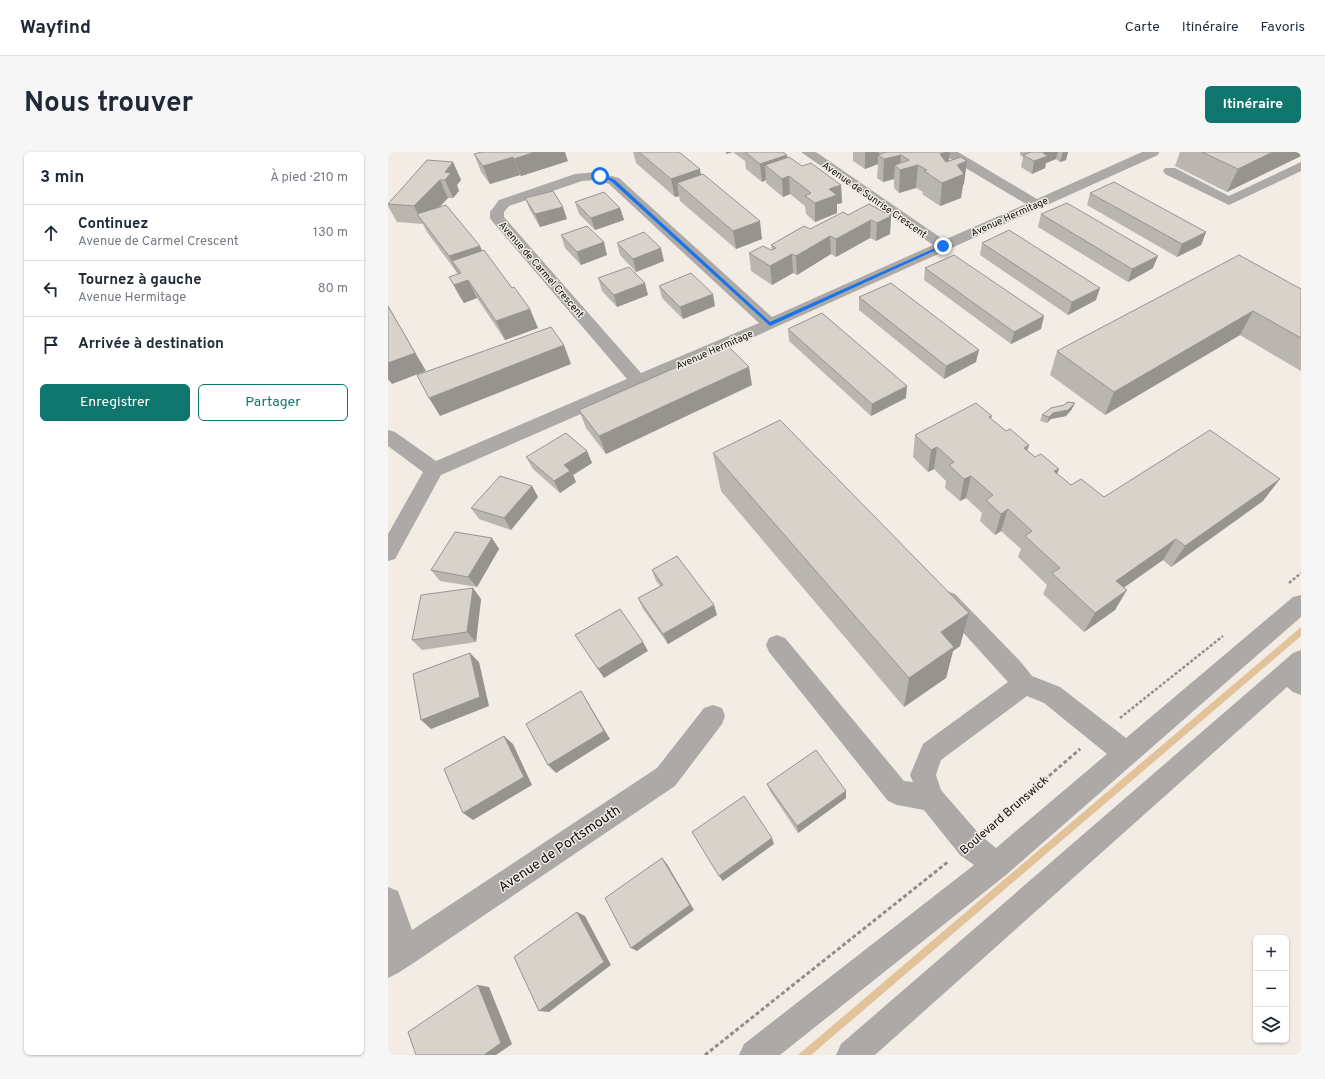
<!DOCTYPE html>
<html lang="fr">
<head>
<meta charset="utf-8">
<style>
	:root { --surface:#fff; --page:#f6f6f7; --text:#1f2937; --muted:#747a83; --line:#e0e1e3; --accent:#0f766e }
	body { margin:0; font-family:Overpass,sans-serif; background:var(--page); color:var(--text) }
	.controls { position:absolute; right:12px; bottom:12px; display:grid; overflow:hidden; border-radius:6px; box-shadow:0 1px 3px #0004 }
	.controls button { width:36px; height:36px; display:grid; place-items:center; padding:0; border:0; border-bottom:1px solid var(--line); background:var(--surface); color:var(--text); font:20px sans-serif }
	.stop { position:absolute; width:12px; height:12px; margin:-9px; border:3px solid #1a73e8; border-radius:50%; background:#fff }
	.stop.end { background:#1a73e8; border-color:#fff; box-shadow:0 1px 4px #0008 }
	.list { margin:0; padding:0; list-style:none }
	h2 { display:flex; justify-content:space-between; align-items:center; height:52px; margin:0; padding:0 16px; font-size:17px }
	h2 small { font-size:13px; font-weight:400; color:var(--muted) }
	.list li { display:grid; grid-template-columns:26px 1fr auto; gap:12px; align-items:center; box-sizing:border-box; height:56px; padding:0 16px; border-top:1px solid var(--line) }
	.list b { display:block; font-size:15px; white-space:nowrap }
	.list p { margin:0; font-size:13px; white-space:nowrap; color:var(--muted) }
	.list em { font-size:13px; font-style:normal; color:var(--muted) }
	.actions { display:flex; gap:8px; padding:12px 16px }
	.actions a { flex:1; padding:9px 0; border:1px solid var(--accent); border-radius:6px; text-align:center; font-size:14px; color:var(--accent) }
	.actions .main { background:var(--accent); color:#fff }
	.icon { flex:none; width:22px; height:22px; fill:none; stroke:currentColor; stroke-width:2; stroke-linecap:round; stroke-linejoin:round }
	.map { position:relative; flex:none; width:913px; height:903px; overflow:hidden; border-radius:6px }
	header { display:flex; align-items:center; gap:24px; box-sizing:border-box; height:56px; padding:0 20px; background:var(--surface); border-bottom:1px solid var(--line) }
	header strong { font-size:19px }
	nav { display:flex; gap:22px; margin-inline-start:auto; font-size:14px }
	.intro { display:flex; align-items:center; justify-content:space-between; box-sizing:border-box; height:96px; padding:0 24px }
	h1 { margin:0; font-size:28px }
	.button { padding:10px 18px; border-radius:6px; background:var(--accent); color:#fff; font-size:14px; font-weight:700 }
	main { display:flex; gap:24px; padding:0 24px }
	aside { flex:1; background:var(--surface); border-radius:6px; box-shadow:0 1px 3px #0004 }
	.map>svg:first-child { display:block }
</style>
</head>
<body>
<header>
<strong>Wayfind</strong>
<nav><a>Carte</a><a>Itinéraire</a><a>Favoris</a></nav>
</header>
<div class="intro"><h1>Nous trouver</h1><a class="button">Itinéraire</a></div>
<main>
<aside>
<h2>3 min<small>À pied · 210 m</small></h2>
<ul class="list">
<li><svg class="icon" aria-label="ahead" viewBox="0 0 24 24"><path d="M12 20V5M6 11l6-6 6 6"/></svg><div><b>Continuez</b><p>Avenue de Carmel Crescent</p></div><em>130 m</em></li>
<li><svg class="icon" aria-label="left" viewBox="0 0 24 24"><path d="M17 20v-9H6M10 6l-5 5 5 5"/></svg><div><b>Tournez à gauche</b><p>Avenue Hermitage</p></div><em>80 m</em></li>
<li><svg class="icon" aria-label="arrive" viewBox="0 0 24 24"><path d="M6 21V4h12l-3 4 3 4H6"/></svg><div><b>Arrivée à destination</b></div></li>
</ul>
<div class="actions"><a class="main">Enregistrer</a><a>Partager</a></div>
</aside>
<div class="map">
<svg width="913" height="903" viewBox="0 0 913 903">
	<rect width="100%" height="100%" fill="#f2ece5"/>
	<path fill="#e2c299" d="M913 475V484L423 903H410Z"/>
	<g fill="none" stroke-linecap="round" stroke-linejoin="round">
		<path stroke="#918d88" stroke-width="2.5" stroke-dasharray="3 2" stroke-linecap="butt" d="M901 431 913 421
			M732 566 835 484
			M691 598 692 597"/>
		<path stroke="#918d88" stroke-width="3" stroke-dasharray="4 2.5" stroke-linecap="butt" d="M602 675 692 597
			M317 903 561 709"/>
		<path fill="#aca9a6" fill-rule="evenodd" d="M413 0H428L556 88 638 52 556 3 555 0H570L649 47 754 0H771L770 3 257 234 53 323 7 407 0 409V382L35 320 0 294V278L7 280 48 309 239 227 104 69 102 66V60L111 48 187 22 209 20 231 26 384 165 545 93ZM194 29 209 28 221 32 371 171 253 221 116 65V60L121 54Z
			M913 10V19L841 53 777 22 775 19 777 16H787L841 44Z
			M559 439 567 442 632 509 644 524 672 535 738 586 905 445 913 443V465L618 723 392 903H351L356 892 586 713 572 703 536 658 509 653 500 649 381 500 378 493 381 486 389 483 397 486 516 629 525 630 522 623 535 592 620 530 551 454 548 448 551 442ZM639 544 656 551 719 602 608 696 592 683 553 638 548 623 553 608Z
			M913 498V543L905 540 899 535 487 903H448L453 892 905 501Z
			M325 553 334 556 337 564 334 572 287 634 27 810 10 821 0 826V735L10 739 24 778 269 616 316 556Z"/>
	</g>
	<path fill="#bab5af" d="M245 0H291L313 23 374 87 348 97 292 49 291 44 287 45 248 11Z
		M345 0H395L399 6 414 14 453 33 454 51 449 52V61L427 70 418 62 417 54 402 42 395 45 378 31V28L374 30 358 17 357 9Z
		M465 0H562L561 9 576 32 575 33 573 46 552 54 534 42 535 40 528 36 511 41 506 36V27L495 30 489 26 490 12 477 17 465 9Z
		M632 0H680L678 8 672 10 668 7 658 11 657 16 644 22 633 15 635 5 632 3Z
		M792 0H913V4L839 40 787 14Z
		M86 2 180 9 133 24 132 23 102 32 93 20Z
		M65 10 73 28 69 33 71 39 65 46H60L51 55 94 99 150 176 117 188 89 146 76 151 71 144 61 125 70 122 39 80 35 72 9 70 0 54V52Z
		M702 41 818 80 813 93 789 105 699 53Z
		M137 46 179 67 152 75 142 58Z
		M187 50 232 56 236 68 207 78 191 62Z
		M653 62 765 116 740 130 650 75Z
		M460 63 503 64 502 82 488 89 482 86 448 105 443 102 409 123 405 121 384 133 363 119 361 101 383 98H384L383 93Z
		M173 83 219 103 193 113 177 96Z
		M229 91 276 109 248 120 232 103Z
		M594 91 708 148 680 163 592 103Z
		M537 116 653 177 623 192 536 128Z
		M210 126 260 143 229 155 214 139Z
		M271 134 327 154 295 167 274 146Z
		M913 137V219L852 183 717 263 662 223 669 199Z
		M471 145 588 210 556 227 471 158Z
		M400 177 518 246 483 264 401 189Z
		M364 233 218 302 198 276 191 258Z
		M684 257 678 264 663 267 659 271 652 269 654 263Z
		M604 264 603 267 639 298 683 333 716 345 875 349 783 415 775 408 736 435 727 458 696 480 655 442 659 433 630 405 633 397 613 379 607 383 592 369 594 361 578 346 572 349 557 336 558 329 546 317 540 320 525 305 527 283Z
		M199 299 204 311 185 323 188 330 172 341 145 317 138 305Z
		M325 301 581 461 572 494 565 499 558 526 516 555 333 339Z
		M144 334 150 345 123 378 91 367 83 356Z
		M104 386 111 397 89 435 52 429 43 418Z
		M264 418 326 453 329 463 280 492 255 457 250 446 272 434 268 429Z
		M93 447 88 490 34 498 24 488Z
		M379 632 458 639V646L410 681 382 639Z"/>
	<path fill="#97938e" d="M147 0H177L180 9 133 24 126 7Z
		M338 0H345L338 2Z
		M477 0H491V3H490V12L477 17Z
		M559 0H562L559 22 552 2Z
		M658 0H670L668 7 658 11 657 16 644 22 646 9 655 1Z
		M675 0H680L678 8 672 10Z
		M885 0H913V4L839 40 850 17Z
		M399 3 400 20 377 13 378 28 374 30 372 12Z
		M513 3 512 17 507 13 506 27 495 30 496 7Z
		M125 5 132 23 102 32 95 14Z
		M579 9 576 32 575 33 573 46 552 54 554 31 569 13Z
		M65 10 73 28 69 33 71 39 65 46 57 28V20Z
		M530 13 528 36 511 41 512 18Z
		M312 17 315 35 289 31 291 44 287 45 283 27Z
		M401 24 402 42 395 45 394 27Z
		M52 28 60 46 36 71 31 64 26 54Z
		M453 33 454 51 449 52V61L427 70V51L441 37Z
		M175 55 179 67 152 75 147 62Z
		M232 56 236 68 207 78 203 66Z
		M503 64 502 82 488 89 489 71Z
		M483 68 482 86 448 105V87Z
		M372 69 374 87 348 97 345 79Z
		M818 80 813 93 789 105 794 92Z
		M442 84 443 102 409 123 408 104Z
		M216 90 219 103 193 113 189 100Z
		M92 94 100 112 64 109 71 122H70L61 104Z
		M273 96 276 109 248 120 245 107Z
		M404 102 405 121 384 133 382 114Z
		M770 104 765 116 740 130 744 117Z
		M80 128 89 146 76 151 66 133Z
		M257 131 260 143 229 155 226 143Z
		M712 136 708 148 680 163 684 150Z
		M325 142 327 154 295 167 292 155Z
		M0 154 38 219 4 232 0 227Z
		M142 157 150 176 117 188 108 169Z
		M865 159 852 183 717 263 726 240Z
		M656 164 653 177 623 192 626 180Z
		M176 193 183 212 52 264 41 246Z
		M591 198 588 210 556 227 558 214Z
		M361 215 364 233 218 302 211 284Z
		M519 234 518 246 483 264 484 252Z
		M687 251 684 257 678 264 663 267 659 271 661 265 665 261Z
		M641 293 634 315 636 296Z
		M549 295 546 317 540 320 543 298Z
		M199 299 204 311 185 323 188 330 172 341 166 329 176 313Z
		M671 317 663 339 666 319Z
		M583 324 578 346 572 349 576 327Z
		M892 327 875 349 783 415 797 394Z
		M144 334 150 345 123 378 116 366Z
		M620 357 613 379 607 383 613 362Z
		M104 386 111 397 89 435 80 425Z
		M788 387 775 408 717 449 728 429Z
		M85 436 93 447 88 490 79 480Z
		M739 438 727 458 696 480 707 461Z
		M326 453 329 463 280 492 275 482Z
		M581 461 572 494 565 499 558 526 516 555 521 526 553 480Z
		M255 490 260 499 216 526 210 517Z
		M82 501 91 510 101 554 43 577 33 568Z
		M193 539 199 549 222 587 168 621 160 613Z
		M116 584 125 592 144 633 85 668 75 661Z
		M458 639V646L410 681 409 674Z
		M384 686 386 692 335 729 331 724Z
		M274 706 279 712 306 758 249 799 243 796Z
		M189 760 197 764 223 813 161 860 151 859Z
		M90 833 101 835 124 892 108 903H96Z"/>
	<path fill="#d8d2cb" stroke="#97938e" d="M94 0H147L126 7 125 5 95 14 86 2Z
		M251 0H291L312 17 283 27Z
		M357 0H395L399 3 372 12Z
		M498 0H559L552 2 558 10 573 5 579 9 569 13 576 22 554 31 536 19 539 18 530 13 512 18 507 13 521 8 513 3 496 7 490 3Z
		M643 0H658L655 1 660 4 646 9 635 3Z
		M814 0H885L850 17Z
		M401 5 414 14 423 11 453 33 441 37 449 43 427 51 417 44 423 41 401 24 394 27 377 13Z
		M39 8 65 10 57 20 63 21 57 28H52L26 54 0 52Z
		M315 22 372 69 345 79 289 31Z
		M726 30 818 80 794 92 702 41Z
		M165 39 175 55 147 62 137 46Z
		M216 40 232 56 203 66 187 50Z
		M679 51 770 104 744 117 653 62Z
		M481 52 503 64 489 71 483 68 448 87 442 84 408 104 404 102 382 114 361 101 375 94 383 98 388 96 383 93 416 74 422 77 455 60 460 63Z
		M58 53 92 94 61 104 29 62Z
		M199 74 216 90 189 100 173 83Z
		M621 78 712 136 684 150 594 91Z
		M256 80 273 96 245 107 229 91Z
		M96 98 124 136 126 135 142 157 108 169 80 128 66 133 61 125 73 121 64 109Z
		M566 103 656 164 626 180 537 116Z
		M851 103 913 137V186L865 159 726 240 669 199Z
		M241 115 257 131 226 143 210 126Z
		M303 121 325 142 292 155 271 134Z
		M503 131 591 198 558 214 471 145Z
		M0 154 27 201 0 211Z
		M434 161 519 234 484 252 400 177Z
		M163 175 176 193 41 246 29 223Z
		M339 193 361 215 211 284 191 258Z
		M679 250 687 251 680 258 665 261 661 265 654 263 663 256 676 253Z
		M588 251 604 264 601 265 618 279 622 277 641 293 636 296 647 305 653 302 671 317 666 319 683 333 693 327 716 345 822 278 892 327 797 394 788 387 728 429 739 438 707 461 664 421 672 416 637 384 644 379 620 357 613 362 598 348 605 343 583 324 576 327 561 313 566 310 549 295 543 298 527 283Z
		M392 268 581 461 553 480 566 495 521 526 325 301Z
		M178 281 199 299 176 313 182 319 166 329 138 305Z
		M112 324 144 334 116 366 83 356Z
		M67 380 104 386 80 425 43 418Z
		M289 404 326 453 275 482 250 446 275 433 264 418Z
		M85 436 79 480 24 488 33 443Z
		M232 457 255 490 210 517 187 483Z
		M82 501 92 545 33 568 25 522Z
		M193 539 216 579 160 613 138 572Z
		M116 584 136 625 75 661 56 617Z
		M428 598 458 639 409 674 379 632Z
		M356 644 384 686 331 724 304 680Z
		M274 706 302 753 243 796 217 746Z
		M189 760 216 810 151 859 126 805Z
		M90 833 113 891 96 903H28L20 880Z"/>
	<path fill="#1a73e8" d="M212 23 221 25 227 28 382 170 554 93 557 94 382 174 224 30 219 27 210 25Z"/>
	<g text-anchor="middle" stroke-width="3" stroke-linejoin="round" paint-order="stroke">
		<g font-size="10" fill="#0f0d0b" stroke="#f2ece5">
			<text transform="translate(487 47) rotate(35)" y="4">Avenue de Sunrise Crescent</text>
			<text transform="translate(621 64) rotate(-24)" y="4">Avenue Hermitage</text>
			<text transform="translate(154 117) rotate(49)" y="4">Avenue de Carmel Crescent</text>
			<text transform="translate(326 197) rotate(-24)" y="4">Avenue Hermitage</text>
		</g>
		<g font-size="12" fill="#0f0d0b" stroke="#f2ece5">
			<text transform="translate(616 663) rotate(-41)" y="4">Boulevard Brunswick</text>
		</g>
		<g font-size="14" fill="#0f0d0b" stroke="#f2ece5">
			<text transform="translate(171 696) rotate(-34)" y="5">Avenue de Portsmouth</text>
		</g>
	</g>
</svg>
<div class="controls">
<button>+</button>
<button>−</button>
<button><svg class="icon" aria-label="layers" viewBox="0 0 24 24"><path d="M12 4l9 5-9 5-9-5zM3 14l9 5 9-5"/></svg></button>
</div>
<div class="stop" style="left:212px;top:24px"></div>
<div class="stop end" style="left:555px;top:94px"></div>
</div>
</main>
</body>
</html>
